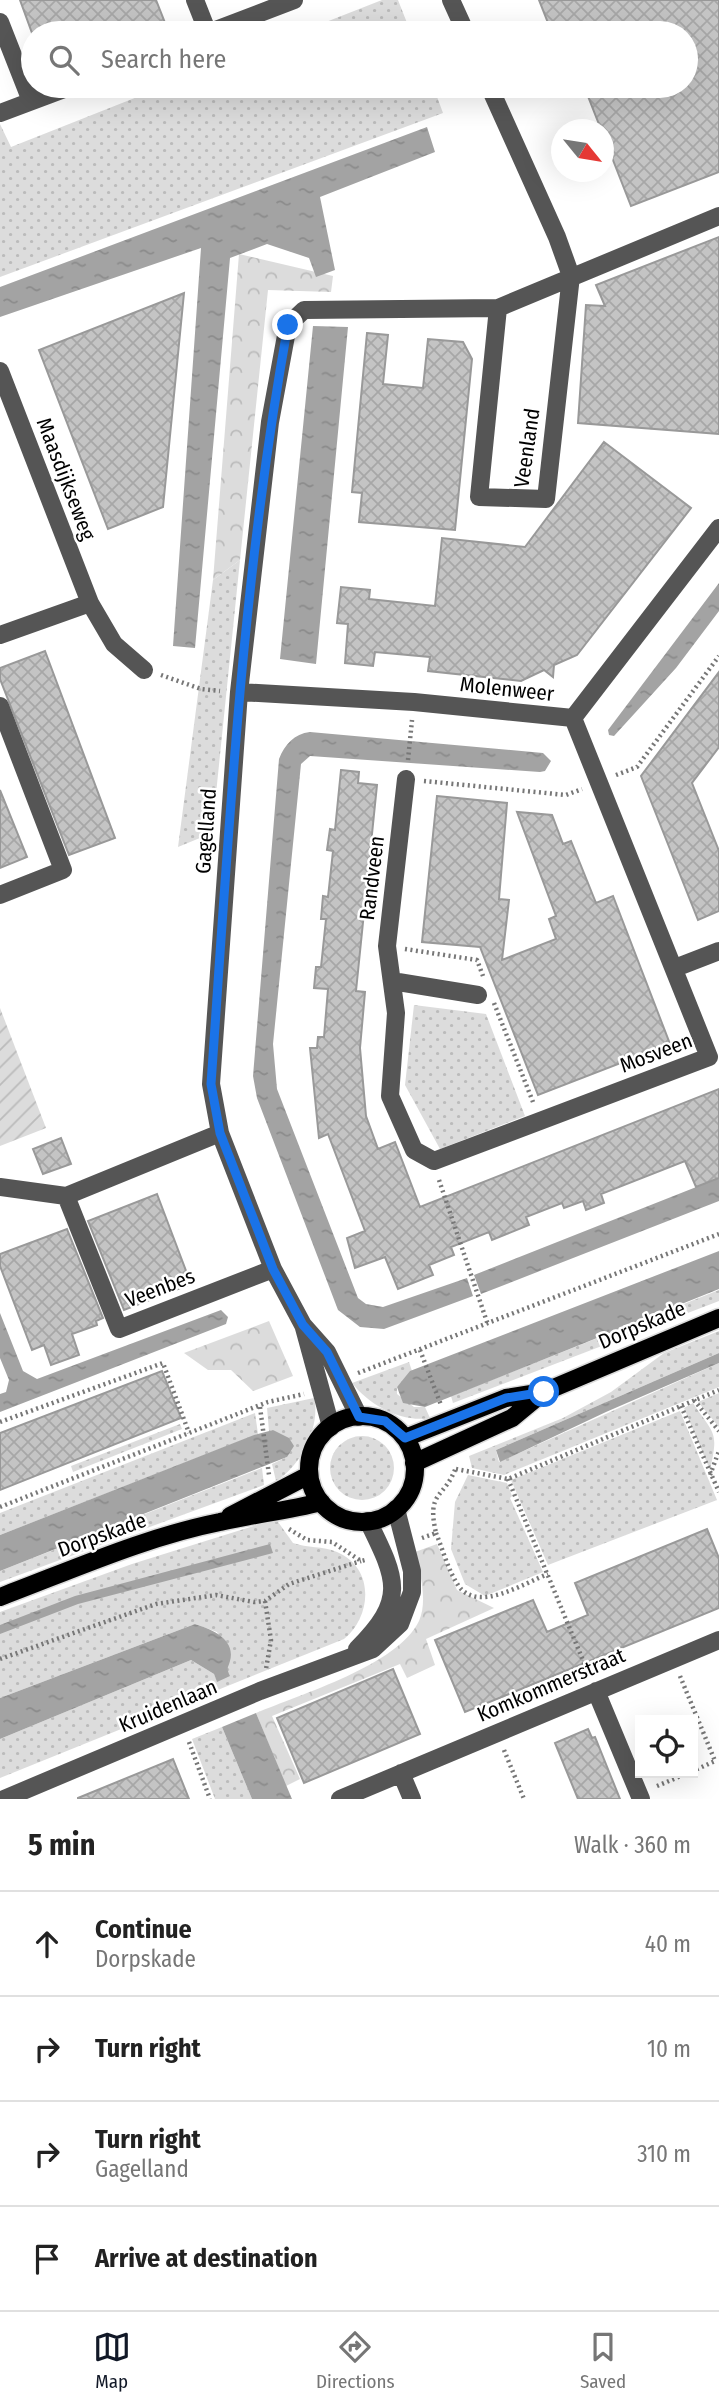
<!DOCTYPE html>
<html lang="en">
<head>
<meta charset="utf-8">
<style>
	:root { --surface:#fff; --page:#f2f2f2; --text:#222; --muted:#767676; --line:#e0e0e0; --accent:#111827 }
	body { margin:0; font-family:"Fira Sans Condensed",sans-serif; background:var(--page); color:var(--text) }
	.controls { position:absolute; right:21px; bottom:21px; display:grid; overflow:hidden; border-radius:0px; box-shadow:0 7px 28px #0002 }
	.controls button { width:63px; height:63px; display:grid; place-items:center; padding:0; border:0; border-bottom:2px solid var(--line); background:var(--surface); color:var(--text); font:35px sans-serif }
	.compass { position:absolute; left:551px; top:119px; width:63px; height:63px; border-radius:50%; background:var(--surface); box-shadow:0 7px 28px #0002; rotate:120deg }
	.stop { position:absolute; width:21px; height:21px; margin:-16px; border:5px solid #1a73e8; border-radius:50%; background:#fff }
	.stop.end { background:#1a73e8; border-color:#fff; box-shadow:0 2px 7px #0008 }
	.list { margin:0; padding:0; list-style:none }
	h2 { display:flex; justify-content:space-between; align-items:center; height:91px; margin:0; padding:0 28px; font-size:30px }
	h2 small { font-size:23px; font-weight:400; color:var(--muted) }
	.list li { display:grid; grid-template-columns:46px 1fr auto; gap:21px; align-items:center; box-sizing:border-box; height:105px; padding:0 28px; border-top:2px solid var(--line) }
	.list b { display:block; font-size:26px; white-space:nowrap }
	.list p { margin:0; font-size:23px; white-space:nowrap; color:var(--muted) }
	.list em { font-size:23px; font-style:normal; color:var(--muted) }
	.icon { flex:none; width:38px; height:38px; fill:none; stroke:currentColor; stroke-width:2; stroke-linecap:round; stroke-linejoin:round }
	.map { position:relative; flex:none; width:719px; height:1799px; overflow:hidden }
	.search { position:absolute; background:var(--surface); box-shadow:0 7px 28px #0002; left:21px; right:21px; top:21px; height:77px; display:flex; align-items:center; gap:18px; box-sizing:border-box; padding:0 24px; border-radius:38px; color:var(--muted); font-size:26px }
	.sheet { height:511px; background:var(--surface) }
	nav { display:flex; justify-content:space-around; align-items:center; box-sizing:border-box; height:98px; border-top:2px solid var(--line); background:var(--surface); font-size:19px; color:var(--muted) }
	nav a { display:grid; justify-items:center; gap:4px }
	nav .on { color:var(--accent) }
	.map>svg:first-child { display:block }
</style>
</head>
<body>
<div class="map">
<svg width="719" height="1799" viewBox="0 0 719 1799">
	<defs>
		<pattern id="grass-dots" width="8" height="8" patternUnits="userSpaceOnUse" patternTransform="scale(1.75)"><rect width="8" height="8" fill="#dcdcdc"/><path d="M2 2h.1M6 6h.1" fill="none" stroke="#bbb" stroke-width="1.8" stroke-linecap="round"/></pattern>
		<pattern id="forest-crowns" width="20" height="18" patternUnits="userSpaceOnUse" patternTransform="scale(1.75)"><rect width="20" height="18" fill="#dcdcdc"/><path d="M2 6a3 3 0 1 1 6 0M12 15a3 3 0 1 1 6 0" fill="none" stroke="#bbb"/></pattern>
		<pattern id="garden-furrows" width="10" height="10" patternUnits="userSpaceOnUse" patternTransform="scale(1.75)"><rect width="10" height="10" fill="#dcdcdc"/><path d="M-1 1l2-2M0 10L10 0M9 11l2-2" fill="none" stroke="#bbb"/></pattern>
		<pattern id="water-ripples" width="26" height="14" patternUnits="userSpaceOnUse" patternTransform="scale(1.75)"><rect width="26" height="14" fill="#a3a3a3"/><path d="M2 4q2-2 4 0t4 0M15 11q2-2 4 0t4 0" fill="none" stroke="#8b8b8b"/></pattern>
		<pattern id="building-cross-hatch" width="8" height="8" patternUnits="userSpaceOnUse" patternTransform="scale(1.75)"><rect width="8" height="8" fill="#c4c4c4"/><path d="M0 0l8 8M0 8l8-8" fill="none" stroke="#a7a7a7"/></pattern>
	</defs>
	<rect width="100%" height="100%" fill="#fff"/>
	<path fill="url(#grass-dots)" d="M382 0H398L411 33H298Z
		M165 86H433L443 113 0 277V124L11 147Z
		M240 560 212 833 178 847 213 580Z
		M414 1005 486 1014 525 1116 440 1149 405 1085Z
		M719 1290V1301L453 1403 451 1396Z
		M719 1331V1353L496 1450 499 1462 719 1363V1387L504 1475 472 1468 469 1456 563 1418 611 1392 664 1353Z
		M409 1362 412 1371 397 1387V1394L414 1407H425L430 1418C402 1423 369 1405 352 1383Z
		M719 1393V1427L698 1402Z
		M314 1398C321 1425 301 1467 276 1481L272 1464 287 1457 273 1430 269 1431 267 1408Z
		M693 1403C714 1435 719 1430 710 1470L684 1408Z
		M680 1411 717 1500 548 1565 511 1480Z
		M255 1413 258 1434 0 1535V1513Z
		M180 1424 182 1429 73 1472 71 1466Z
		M330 1468a32 32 0 1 1 64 0a32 32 0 1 1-64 0Z
		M262 1468 264 1485 0 1582V1571Z
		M468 1475 507 1483 512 1496 510 1498 543 1572 485 1596 465 1584 451 1549 455 1502Z
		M276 1519 293 1543C307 1548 323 1546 337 1552 375 1568 372 1616 344 1639L0 1778V1739L191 1660 214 1674 217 1681 230 1660 217 1632 195 1624 0 1698V1612L132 1564Z
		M222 1727 252 1799H215L192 1739Z"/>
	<path fill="url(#forest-crowns)" d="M239 254 333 276 331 292 268 290 240 560 213 580Z
		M269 1321 293 1376 253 1391 231 1370H208L184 1353Z
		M437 1544 457 1590 494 1608 426 1639 435 1665 407 1678 400 1664 272 1716 300 1779 286 1786 256 1713C301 1694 398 1665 419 1621 428 1601 420 1572 415 1552Z"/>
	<path fill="url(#garden-furrows)" d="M0 1008 46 1128 0 1146Z"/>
	<path fill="url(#water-ripples)" d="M427 127 435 152 320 197 335 270 316 277 309 258 267 244 230 258 195 648 173 646 201 248 0 317V287Z
		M313 326 348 327 316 664 280 659Z
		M719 583V611L676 668 614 736 609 735 608 730Z
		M310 732 543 753 551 761 545 771 540 772 310 756 301 764 273 1044 277 1089 358 1298 366 1304 383 1307 467 1278 473 1296 384 1329 360 1327 338 1310 257 1098 253 1076 279 759C285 744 294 734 310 732Z
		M719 1178V1201L481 1294 474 1275Z
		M719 1251V1289L425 1407 403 1403 397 1387 410 1371Z
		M221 1310 228 1317 226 1324 0 1412V1394L6 1392 9 1380 0 1358V1313L23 1371 37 1379Z
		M719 1353V1363L606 1412 500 1462 496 1450Z
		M273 1430 289 1438 294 1446 287 1457 0 1571V1535L254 1435Z
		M270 1544 273 1553 78 1604 0 1634V1625L75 1596Z
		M195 1624C211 1629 236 1639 230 1661 228 1668 226 1668 230 1676L217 1682 214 1674 191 1660 0 1739V1698Z
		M256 1713 292 1799H252L222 1727Z"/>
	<path fill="url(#building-cross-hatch)" stroke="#999" stroke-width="2" d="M20 0H156L169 33H32Z
		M539 0H719V172L631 206 584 86H686V33H552Z
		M719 237V434L578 423 586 305 605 306 596 285Z
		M184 293 163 507 108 529 39 350Z
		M367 333 388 335 383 384 423 388 428 339 463 342 472 359 455 530 359 522 362 493 352 492Z
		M604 442 691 508 577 655 554 665 553 677 544 670 521 681 428 671 430 657 375 652 373 666 345 663 348 624 337 623 341 587 370 590 369 599 435 606 442 538 525 547Z
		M45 651 115 838 69 855 0 679V668Z
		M719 672V747L692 783 719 851V911L698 920 641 776Z
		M341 770 359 772 358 783 377 785 356 991 365 992 360 1048 366 1116 378 1149 395 1142 420 1207 719 1089V1178L696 1187 685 1161 601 1194 604 1203 586 1210 583 1201 564 1208 562 1203 526 1217 529 1225 492 1240 489 1232 451 1247 454 1255 429 1265 433 1275 398 1289 385 1257 355 1268 347 1238 365 1231 328 1134 319 1138 310 1048H317L318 1037H324L328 989 314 988 316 967H321L326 919H321L323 896 328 897 333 851 327 850 330 829 335 830Z
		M0 790 27 857 0 868Z
		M437 796 507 803 499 899 509 900 502 960 556 939 549 919 556 916 517 812 552 815 563 844 571 841 596 903 613 896 670 1044 538 1095 480 947 422 942Z
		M61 1138 71 1164 43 1174 33 1149Z
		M157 1194 191 1284 124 1310 88 1221Z
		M67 1229 103 1318 96 1321 97 1325 72 1334 79 1355 51 1365 44 1345 32 1350 0 1266V1254Z
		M162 1371 181 1418 0 1490V1433Z
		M707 1529 719 1558V1608L465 1712 435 1640 533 1600 547 1632 588 1615 575 1583Z
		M393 1669 420 1734 304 1783 277 1718Z
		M588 1729 592 1738 595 1737 620 1799H578L555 1743Z
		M173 1759 189 1799H78V1798Z"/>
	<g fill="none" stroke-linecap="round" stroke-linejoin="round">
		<defs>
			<path id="major" d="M309 1469a53 53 0 1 1 106 0a53 53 0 1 1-106 0Z
				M405 1438 506 1398 544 1392 719 1318
				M414 1463 512 1418 541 1394
				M230 1516 309 1475
				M0 1597C72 1570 145 1537 220 1522 254 1514 287 1511 321 1502"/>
		</defs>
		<use href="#major" stroke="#dbdbdb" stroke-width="21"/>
		<path stroke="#777" stroke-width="4.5" stroke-dasharray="2 3.5" stroke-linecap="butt" d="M161 675 201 689 220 691
			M408 760 412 720
			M616 775 637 767 719 656
			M424 781 566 795 582 789
			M405 949 477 960 483 976
			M494 1003 533 1102
			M439 1180 488 1325
			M420 1350 441 1405
			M358 1373 719 1234
			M694 1400 719 1431
			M681 1406 719 1492
			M260 1407 269 1475
			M0 1422 163 1363 189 1433
			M456 1469 508 1479 719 1390
			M710 1475 719 1451
			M508 1479 589 1675
			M0 1507 268 1402 304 1394
			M289 1529 307 1540 332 1542 361 1561 365 1560
			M436 1533C443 1550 448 1570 458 1585 477 1614 524 1583 548 1574
			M422 1538 436 1533C426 1490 445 1499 456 1467
			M265 1601 271 1640 266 1669
			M0 1659 156 1604 216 1595 254 1602 265 1601 289 1584 361 1561
			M680 1676 715 1761 693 1771
			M189 1742 210 1799
			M504 1750 524 1799
			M657 1786 688 1773"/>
		<path stroke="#555" stroke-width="18" d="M195 0 208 33
			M451 0 466 33
			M0 22 31 101
			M208 33 294 0
			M489 86 557 237 571 276 546 499 479 497 498 308
			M0 113 72 86
			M0 371 90 603 114 644 144 670
			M0 635 90 603
			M239 692 414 702 573 718 719 528
			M0 706 63 870 0 895
			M406 779 387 946 396 1013 390 1096 414 1150 434 1161 709 1057 573 718
			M675 968 719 951
			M392 981 478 995
			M0 1187 66 1196 220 1133
			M66 1196 119 1329 273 1269
			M304 1328 331 1427
			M359 1417 327 1352 303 1325 273 1269 220 1133 211 1084 239 692 270 422 288 325 304 310 498 308 719 216
			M357 1649C407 1599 397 1580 368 1521
			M596 1691 641 1799
			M401 1773 412 1799
			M4 1799 260 1691 373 1649 400 1624 412 1592V1571L396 1509
			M340 1799 719 1640"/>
		<use href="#major" stroke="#000" stroke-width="18"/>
	</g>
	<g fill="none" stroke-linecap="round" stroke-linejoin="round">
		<path stroke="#1a73e8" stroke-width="9" d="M288 325C242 576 229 830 211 1084L220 1133 273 1269 303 1325 327 1352 359 1417 385 1421 405 1438 506 1398 544 1392"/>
	</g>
	<g text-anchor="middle" stroke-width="5" stroke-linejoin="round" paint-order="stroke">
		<g font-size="21" fill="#000" stroke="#fff">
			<text transform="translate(527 448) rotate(-82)" y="7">Veenland</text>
			<text transform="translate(66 479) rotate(69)" y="7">Maasdijkseweg</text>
			<text transform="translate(507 689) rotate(6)" y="7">Molenweer</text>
			<text transform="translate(206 831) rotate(-86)" y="7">Gagelland</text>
			<text transform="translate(372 878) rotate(-83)" y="7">Randveen</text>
			<text transform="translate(656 1053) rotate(-21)" y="7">Mosveen</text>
			<text transform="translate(160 1288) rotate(-21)" y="7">Veenbes</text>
			<text transform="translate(642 1325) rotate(-23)" y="7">Dorpskade</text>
			<text transform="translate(102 1535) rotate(-20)" y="7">Dorpskade</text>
			<text transform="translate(551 1685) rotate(-23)" y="7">Komkommerstraat</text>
			<text transform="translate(168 1706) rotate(-23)" y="7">Kruidenlaan</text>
		</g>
	</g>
</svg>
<div class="controls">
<button><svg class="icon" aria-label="locate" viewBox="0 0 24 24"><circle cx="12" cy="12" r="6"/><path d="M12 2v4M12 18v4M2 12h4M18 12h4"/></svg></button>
</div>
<svg class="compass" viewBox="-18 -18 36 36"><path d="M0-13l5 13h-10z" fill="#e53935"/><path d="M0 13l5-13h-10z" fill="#767676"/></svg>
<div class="stop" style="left:544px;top:1392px"></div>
<div class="stop end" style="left:288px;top:325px"></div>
<div class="search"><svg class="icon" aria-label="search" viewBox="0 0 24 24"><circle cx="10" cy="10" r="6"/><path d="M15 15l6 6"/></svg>Search here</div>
</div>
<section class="sheet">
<h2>5 min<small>Walk · 360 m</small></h2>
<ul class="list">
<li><svg class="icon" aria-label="ahead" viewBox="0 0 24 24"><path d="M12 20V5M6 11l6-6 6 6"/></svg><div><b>Continue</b><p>Dorpskade</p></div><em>40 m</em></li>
<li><svg class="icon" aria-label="right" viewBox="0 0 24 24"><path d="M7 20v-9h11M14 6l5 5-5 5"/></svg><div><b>Turn right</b></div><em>10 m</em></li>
<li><svg class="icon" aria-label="right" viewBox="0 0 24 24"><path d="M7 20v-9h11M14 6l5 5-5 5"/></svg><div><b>Turn right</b><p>Gagelland</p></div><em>310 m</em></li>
<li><svg class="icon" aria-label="arrive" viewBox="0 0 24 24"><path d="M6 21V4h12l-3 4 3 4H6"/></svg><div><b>Arrive at destination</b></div></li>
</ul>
</section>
<nav>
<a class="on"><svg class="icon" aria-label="map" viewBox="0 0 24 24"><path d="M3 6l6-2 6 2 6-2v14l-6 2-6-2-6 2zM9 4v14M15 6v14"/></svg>Map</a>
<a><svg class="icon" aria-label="directions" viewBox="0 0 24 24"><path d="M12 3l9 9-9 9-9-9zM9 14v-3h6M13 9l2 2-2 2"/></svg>Directions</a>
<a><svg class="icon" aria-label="saved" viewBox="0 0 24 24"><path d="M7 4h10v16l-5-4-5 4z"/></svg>Saved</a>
</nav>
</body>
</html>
